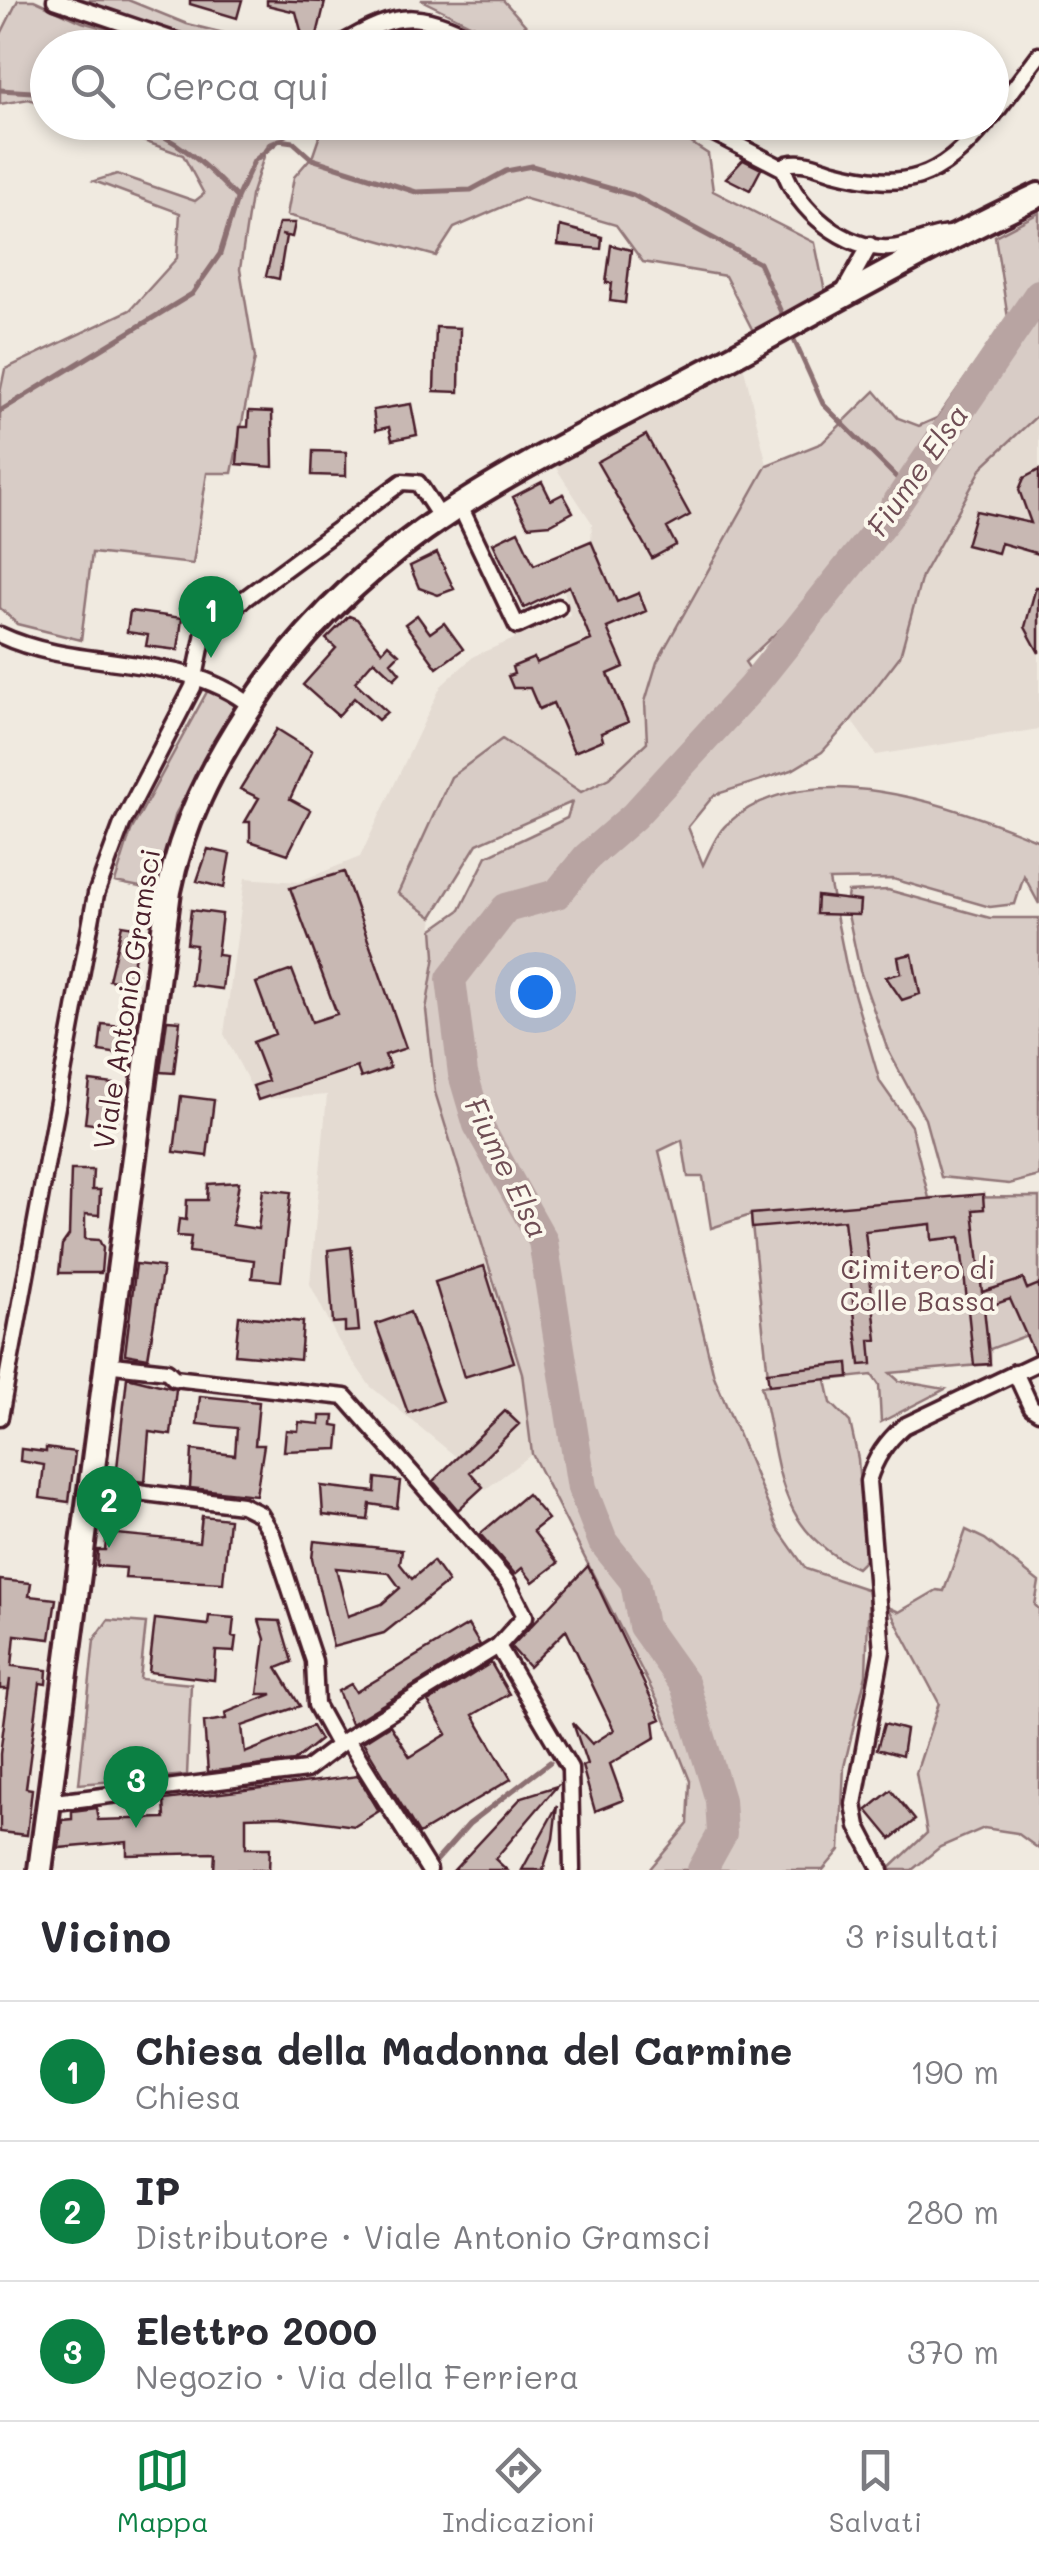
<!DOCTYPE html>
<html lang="it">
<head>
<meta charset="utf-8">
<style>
	:root { --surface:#fff; --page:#f2f2f3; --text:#2b2b33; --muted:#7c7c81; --line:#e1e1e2; --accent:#0b8043 }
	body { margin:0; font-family:Mali,sans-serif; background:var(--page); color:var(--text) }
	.you { position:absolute; left:535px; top:992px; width:35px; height:35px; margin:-25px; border:8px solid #fff; border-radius:50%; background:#1a73e8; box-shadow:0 0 0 15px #1a73e833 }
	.badge { display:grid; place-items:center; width:65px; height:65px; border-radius:50%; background:var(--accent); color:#fff; font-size:32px; font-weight:700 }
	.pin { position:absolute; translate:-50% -82px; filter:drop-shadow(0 2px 5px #0008) }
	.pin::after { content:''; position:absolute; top:52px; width:35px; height:30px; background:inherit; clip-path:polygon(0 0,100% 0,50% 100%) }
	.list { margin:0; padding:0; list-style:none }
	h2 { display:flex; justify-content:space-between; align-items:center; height:130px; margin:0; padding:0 40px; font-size:42px }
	h2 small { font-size:32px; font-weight:400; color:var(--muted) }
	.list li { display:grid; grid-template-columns:65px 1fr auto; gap:30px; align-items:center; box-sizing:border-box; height:140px; padding:0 40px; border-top:2px solid var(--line) }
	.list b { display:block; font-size:38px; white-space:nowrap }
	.list p { margin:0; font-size:32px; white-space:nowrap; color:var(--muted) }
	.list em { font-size:32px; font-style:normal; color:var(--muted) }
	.icon { flex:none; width:55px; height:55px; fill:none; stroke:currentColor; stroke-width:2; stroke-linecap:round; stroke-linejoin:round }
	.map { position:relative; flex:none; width:1039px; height:1870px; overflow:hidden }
	.search { position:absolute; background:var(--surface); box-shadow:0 5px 15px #0003; left:30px; right:30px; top:30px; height:110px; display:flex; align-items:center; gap:25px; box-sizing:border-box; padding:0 35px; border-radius:55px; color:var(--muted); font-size:38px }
	.sheet { height:550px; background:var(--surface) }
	nav { display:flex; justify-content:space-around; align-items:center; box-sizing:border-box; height:140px; border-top:2px solid var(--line); background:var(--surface); font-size:28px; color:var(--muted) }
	nav a { display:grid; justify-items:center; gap:5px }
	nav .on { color:var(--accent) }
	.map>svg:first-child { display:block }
</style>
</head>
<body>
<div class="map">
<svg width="1039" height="1870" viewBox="0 0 1039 1870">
	<rect width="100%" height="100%" fill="#f0eae0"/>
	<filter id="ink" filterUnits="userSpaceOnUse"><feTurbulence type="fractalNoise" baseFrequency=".01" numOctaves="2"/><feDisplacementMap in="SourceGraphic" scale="20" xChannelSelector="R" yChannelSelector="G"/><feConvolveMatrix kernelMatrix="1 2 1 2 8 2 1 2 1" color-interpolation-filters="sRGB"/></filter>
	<g filter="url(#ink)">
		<path fill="#e4dbd2" d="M738 343 767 465 657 662 645 702 647 742 609 778 580 792 502 739 398 892 432 917 435 956 426 1010 435 1092 522 1373 532 1454 486 1489 460 1460 370 1386 338 1340 310 1284 327 1095 258 1100 224 1034 245 878 298 882 360 857 441 686 474 656 570 615 556 556 591 541 592 523 543 448Z
			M1039 414V729L876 755 851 720 900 656 922 576 983 466Z"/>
		<path fill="#d8ccc6" stroke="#917678" stroke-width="2.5" fill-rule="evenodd" d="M18 0H34L82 22 170 47 48 48 47 106 29 99 0 104V36Z
			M76 0H128L187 24 252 40 246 46 158 30Z
			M421 0H503L545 47H517Z
			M93 123H296L291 134 268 144 251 196 240 269 255 358 232 473H207L193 564 92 553 81 640 17 624 0 608V393L5 369 130 310 177 258 180 213 94 181 117 174 195 201 204 194 183 155Z
			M324 123H661L708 154 713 191 815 243 825 292 753 331 725 276 643 262 616 225 523 198 454 228 436 256 287 215 294 177 313 155Z
			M1039 213V414L983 466 922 576 900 656 851 720 822 752 792 770 714 795 688 827 703 865C709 853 716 834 726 825 805 751 954 805 1039 841V904L1024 876 1015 904 990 907 893 879 829 880 847 970 880 1082 911 1126 929 1198 1039 1197V1341L1027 1335 990 1349V1364L890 1373 899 1381 945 1389 881 1422 879 1385 872 1375 826 1380 831 1403 850 1422 858 1459 865 1560 857 1568C773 1529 781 1463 761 1386L769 1385 751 1215 711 1228 703 1177H688L682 1140 659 1151 714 1376 778 1529 806 1569 869 1590 866 1674 844 1767 840 1850 823 1870H649L688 1824 690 1781 660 1706 532 1454 522 1373 435 1092 426 1010 435 956 433 929 460 910 487 856 567 818 572 802 477 844 432 917 398 893 451 777 502 739 581 792 609 778 647 742 645 702 657 662 767 465 822 443 875 391 898 418 919 426 937 418 1008 318 995 236ZM840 573 847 581 759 683 745 662Z
			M208 690 236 704 176 813 155 890 115 882 131 831Z
			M888 890 990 918H1039V1176L1009 1184 941 1177 925 1119 887 1048 860 971 846 905 848 892Z
			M966 1530 985 1539 1039 1582 1035 1605 1039 1609V1849L1017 1833 984 1828 940 1847 912 1870H888L927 1833 916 1773 939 1703 888 1607 899 1612 937 1590 944 1591Z
			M108 1620 146 1623 140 1679 191 1684 187 1775 79 1784 94 1640Z"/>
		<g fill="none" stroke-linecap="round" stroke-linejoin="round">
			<path stroke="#8c6f72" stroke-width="5" d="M0 90 48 93
				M132 122C177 138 205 164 237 198L254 161 279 140 293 142 312 159 416 192 471 190 506 171 532 166 633 195 759 263 785 321
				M790 331 823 404 907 488
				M0 411 192 294 220 254 237 199
				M430 1868 469 1824 550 1762"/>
			<path stroke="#b8a4a2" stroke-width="30" d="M702 1870 722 1834 720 1800 685 1685 643 1626 635 1582 603 1542 582 1488 543 1241 478 1125 463 1074 451 979 506 908 557 894 587 857 634 816 752 687 887 518 1039 294"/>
		</g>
		<path fill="#c8b8b3" stroke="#4a1f2b" stroke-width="2.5" fill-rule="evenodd" d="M190 0H242L237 18 190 4Z
			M267 0 325 2 317 35 303 38 296 12 267 5Z
			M743 160 761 169 750 190 726 178Z
			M279 223H295L292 237 281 235 286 236 279 279 266 276Z
			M560 226 602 237 601 249 558 245Z
			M611 245 631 250 625 303 610 301 612 283H606Z
			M436 327 460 328 459 392 434 391Z
			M411 404 417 435 392 440 389 427 376 430 373 410Z
			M249 411 272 412 273 467 237 464 240 427H248Z
			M646 435 690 515 667 528 676 545 652 558 597 462Z
			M313 451 346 452V476L312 475Z
			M1039 470V554L1001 543 998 553 966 545 976 511 1031 523 1019 490 1024 478Z
			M542 482 551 500 563 494 573 512 551 524 528 526 513 497Z
			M518 531 534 565 591 541 617 602 639 593 646 611 607 628 624 667 608 674 628 722 601 733 603 740 574 752 553 703 539 709 530 688H513L508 676 514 674 512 667 534 658 536 663 591 640 569 586 524 608 493 543Z
			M437 553 454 589 438 595 419 588 410 566Z
			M1036 587H1039V653L1025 627Z
			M130 611 182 618 178 650 146 646 148 635 127 632Z
			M417 615 430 633 444 623 463 649 437 668 405 624Z
			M349 616 357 619 382 651 388 644 399 654 391 662 400 673 394 679 374 660 355 682 387 712 378 720 354 698 338 716 303 685 336 648 326 639Z
			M277 729 312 751 290 799 310 810 288 854 250 841V822H245L259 798 240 789Z
			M208 849 230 854 224 888 197 881Z
			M344 872 406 1048 385 1055 390 1068 361 1078 357 1067 258 1100 253 1086 268 1081 253 1042 275 1034 256 983 292 970 312 1022 337 1014 290 888Z
			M817 896 860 901 859 915 816 914Z
			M191 910 222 914 217 955 226 956 222 989 191 985 196 945 187 944Z
			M122 925 141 928 129 983 109 980Z
			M912 954 920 994 902 1000 886 977 901 973 898 957Z
			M167 1020 180 1021 174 1073 160 1072Z
			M102 1024 123 1026 120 1054 99 1051Z
			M90 1081 122 1085 116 1127 85 1123Z
			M181 1096 214 1100 207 1156 174 1152Z
			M71 1170H93L92 1190H100L99 1215 85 1214V1239L99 1240 103 1248 101 1273H59L62 1245 69 1235Z
			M239 1182 232 1225 258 1229 263 1189 291 1192 281 1281 252 1278 254 1260 189 1252 191 1237 177 1236 179 1219 186 1220 187 1200H207L208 1184Z
			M983 1194 984 1209 973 1210 982 1292 1023 1279 1027 1289 1039 1284V1351L1034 1353 1010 1299 984 1308 990 1364 974 1365 960 1237 932 1240 931 1224 865 1231 877 1340H870L872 1364 860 1365 844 1220 752 1228 751 1214Z
			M351 1247 359 1331 345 1332V1322L333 1323 328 1250Z
			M136 1264 163 1267 148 1358 125 1354Z
			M484 1266 514 1362 464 1377 435 1282Z
			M410 1312 442 1401 408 1413 376 1324Z
			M239 1316 303 1322 300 1360 235 1354Z
			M848 1363 849 1377 769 1385 767 1372Z
			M127 1377 176 1389 171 1435 149 1432 145 1482 119 1479 117 1468Z
			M200 1396 259 1402 255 1445H264L256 1495 190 1488 192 1450 235 1455 237 1428 197 1424Z
			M505 1411 519 1424 470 1472 483 1487 458 1510 433 1481Z
			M320 1416H334L333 1425 340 1426 338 1449 284 1451 286 1430 298 1431 299 1422 320 1424Z
			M46 1448 75 1452 69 1502 40 1498 44 1465 20 1461 21 1449 46 1452Z
			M376 1478 400 1481 397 1508 370 1504 368 1520 323 1515 321 1486 375 1492Z
			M527 1494 548 1519 533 1531 558 1563 533 1582 522 1568 515 1574 480 1534Z
			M202 1516 229 1519 223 1583 125 1578 126 1568 97 1566 98 1550H105L107 1533 199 1542Z
			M314 1541 402 1550 400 1564 412 1579 433 1561 448 1582 384 1633 333 1647 312 1559ZM336 1568 389 1573 400 1588 382 1604 348 1616Z
			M588 1566 661 1719 654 1722 656 1737 610 1764 623 1800 595 1811 582 1766 587 1764 573 1723 592 1744 614 1730 566 1630 529 1667 511 1647Z
			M0 1580 31 1583 29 1596 56 1599 50 1639 15 1635 12 1666 47 1670 46 1684 40 1683 26 1788 32 1789 27 1835 0 1832V1754L10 1679 9 1689H0Z
			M209 1616 234 1618 232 1636 236 1637 234 1652 216 1651 214 1680 149 1672 155 1619 208 1625Z
			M259 1620 280 1621 292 1662 277 1668 300 1706 242 1726 245 1753 312 1726 320 1740 294 1761 208 1772 204 1722 226 1719 225 1713 272 1694H258L265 1639Z
			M468 1625 480 1645 351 1724 338 1691 351 1684 356 1692Z
			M491 1663 509 1694 473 1715 511 1779 419 1834 363 1742 390 1725 410 1757 447 1734 428 1702Z
			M884 1724 906 1730 902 1756 877 1749Z
			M358 1776 379 1811 355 1826 279 1816 246 1817V1848H270L269 1870H214L215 1853 127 1855V1842L59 1848 62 1820 72 1819V1811L96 1808 98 1820 165 1818 164 1800Z
			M557 1786 495 1859 507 1870H454L522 1797Z
			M891 1790 915 1820 891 1839 867 1810Z
			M557 1806 553 1839 543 1870H522Z"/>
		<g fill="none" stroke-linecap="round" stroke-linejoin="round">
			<defs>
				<path id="minor" d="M55 0 197 48
					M335 48C405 5 421 12 493 48
					M992 117 1039 55
					M693 122 784 169
					M784 169 787 164C804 160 818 167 834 172 905 191 938 181 987 122
					M784 169C796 210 847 251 890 248 911 247 930 234 951 234
					M841 297 870 245
					M459 504 517 626 558 607
					M0 635C80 673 182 650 251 706
					M1015 1372 1031 1407 1039 1412
					M0 1417 96 894 122 824 193 687 205 628 402 482 418 483 439 515
					M89 1486 242 1505 260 1514 272 1534 314 1661 316 1705 338 1745
					M498 1646 570 1768 572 1870
					M347 1739 429 1870
					M48 1803 306 1770 347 1739 498 1646 525 1616 508 1583 345 1397 174 1378 167 1371 105 1364
					M881 1870 858 1826 854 1804 882 1651 868 1481C875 1458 886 1442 904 1426L1039 1362"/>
				<path id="primary" d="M40 1870 169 891C182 825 211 768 248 711 364 532 529 465 710 369 819 310 927 248 1039 195"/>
			</defs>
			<use href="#minor" stroke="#4a1f2b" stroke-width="21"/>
			<use href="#primary" stroke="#4a1f2b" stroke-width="30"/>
			<use href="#minor" stroke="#fbf7ec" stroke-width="14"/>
			<use href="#primary" stroke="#fbf7ec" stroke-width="22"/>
		</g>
	</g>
	<g text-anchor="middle" stroke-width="8" stroke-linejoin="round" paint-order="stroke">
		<g font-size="28" fill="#4a1f2b" stroke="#fbf7ec">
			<text transform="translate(127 999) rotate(-81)" y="10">Viale Antonio Gramsci</text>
		</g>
		<g font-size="28" fill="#6e4a52" stroke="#fbf7ec">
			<text x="918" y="1279">Cimitero di<tspan x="918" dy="32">Colle Bassa</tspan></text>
		</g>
		<g font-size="30" font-style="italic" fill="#704e55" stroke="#fbf7ec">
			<text transform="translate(918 471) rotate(-55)" y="10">Fiume Elsa</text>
			<text transform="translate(506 1168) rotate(64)" y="10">Fiume Elsa</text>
		</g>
	</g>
</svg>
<div class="you"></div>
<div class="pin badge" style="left:211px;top:658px">1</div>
<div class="pin badge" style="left:109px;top:1548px">2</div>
<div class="pin badge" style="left:136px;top:1828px">3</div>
<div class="search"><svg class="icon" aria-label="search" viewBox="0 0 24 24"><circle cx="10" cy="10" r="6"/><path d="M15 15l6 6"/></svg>Cerca qui</div>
</div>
<section class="sheet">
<h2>Vicino<small>3 risultati</small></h2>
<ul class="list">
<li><span class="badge">1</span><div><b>Chiesa della Madonna del Carmine</b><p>Chiesa</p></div><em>190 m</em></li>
<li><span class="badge">2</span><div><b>IP</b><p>Distributore · Viale Antonio Gramsci</p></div><em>280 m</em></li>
<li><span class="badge">3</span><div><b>Elettro 2000</b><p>Negozio · Via della Ferriera</p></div><em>370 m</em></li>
</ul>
</section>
<nav>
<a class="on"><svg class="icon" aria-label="map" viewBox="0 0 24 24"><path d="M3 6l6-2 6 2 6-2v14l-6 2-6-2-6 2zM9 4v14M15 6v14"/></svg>Mappa</a>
<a><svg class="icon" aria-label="directions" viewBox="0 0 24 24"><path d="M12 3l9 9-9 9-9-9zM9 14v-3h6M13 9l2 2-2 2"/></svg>Indicazioni</a>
<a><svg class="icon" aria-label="saved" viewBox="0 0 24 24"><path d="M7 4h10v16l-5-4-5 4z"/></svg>Salvati</a>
</nav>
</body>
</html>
